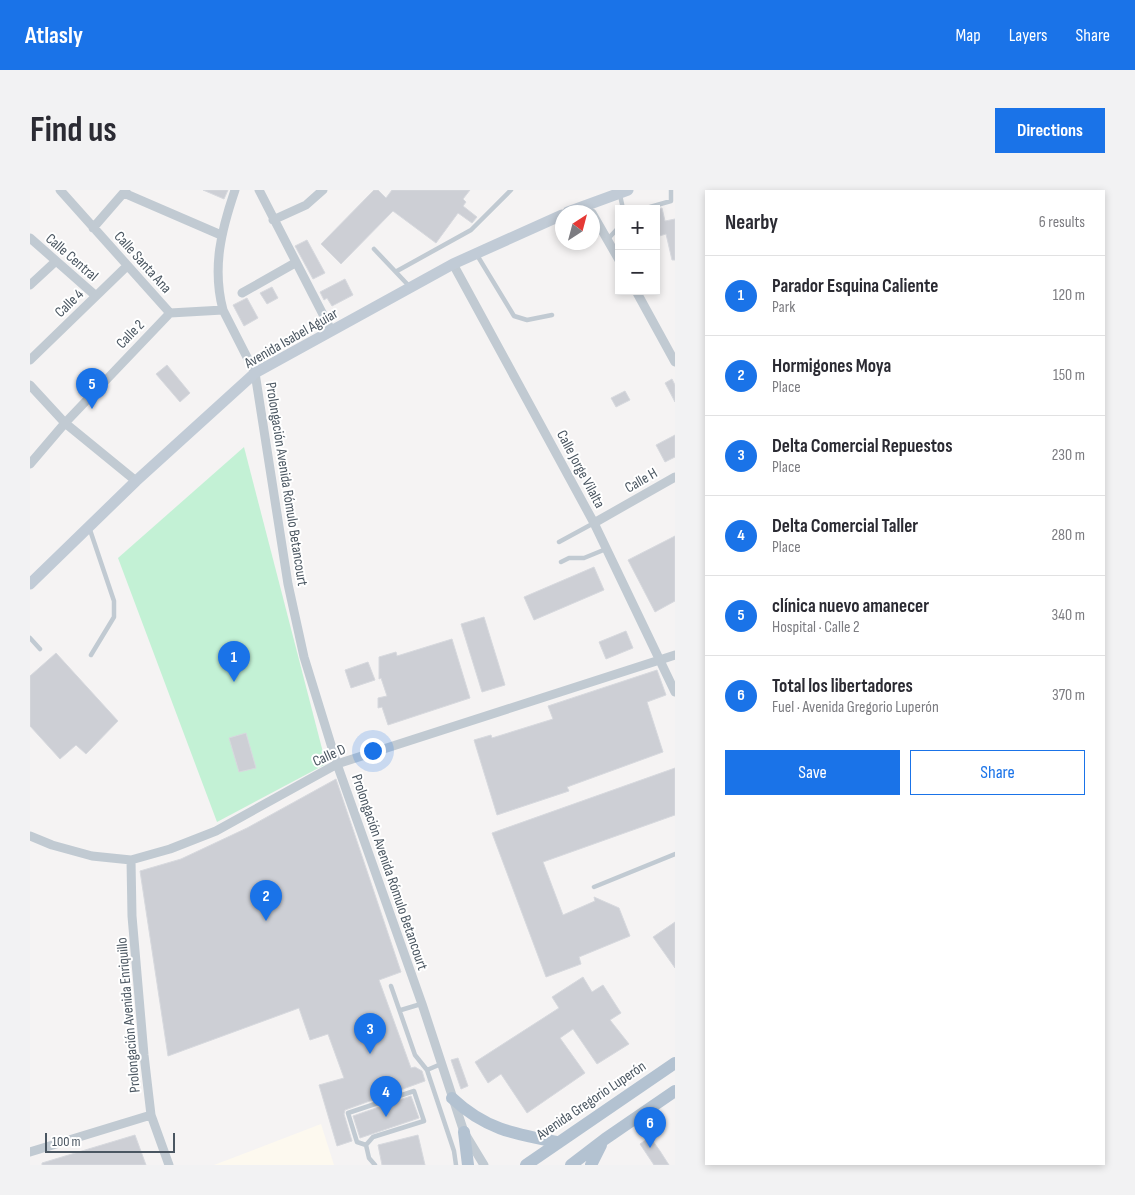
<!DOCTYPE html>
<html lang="en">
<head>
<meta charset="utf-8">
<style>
	:root { --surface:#fff; --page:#f2f2f3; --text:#2b2b33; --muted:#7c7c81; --line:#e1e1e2; --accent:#1a73e8 }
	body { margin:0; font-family:"Sofia Sans Condensed",sans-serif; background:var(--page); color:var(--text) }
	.controls { position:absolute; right:15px; top:15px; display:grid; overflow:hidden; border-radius:0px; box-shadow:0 2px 8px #0003 }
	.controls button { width:45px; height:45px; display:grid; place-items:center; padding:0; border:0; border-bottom:1px solid var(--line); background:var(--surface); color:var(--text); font:25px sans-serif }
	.compass { position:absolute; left:525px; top:15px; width:45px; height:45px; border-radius:50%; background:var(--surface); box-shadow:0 2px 8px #0003; rotate:36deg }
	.scale { position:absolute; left:15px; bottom:12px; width:130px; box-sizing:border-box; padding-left:5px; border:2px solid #4a5661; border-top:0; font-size:14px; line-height:18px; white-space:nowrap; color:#4a5661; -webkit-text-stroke:4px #fff; paint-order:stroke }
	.you { position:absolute; left:342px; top:560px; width:18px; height:18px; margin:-12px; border:4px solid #fff; border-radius:50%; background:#1a73e8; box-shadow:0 0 0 8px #1a73e833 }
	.badge { display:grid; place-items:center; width:32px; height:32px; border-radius:50%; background:var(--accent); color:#fff; font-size:16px; font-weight:700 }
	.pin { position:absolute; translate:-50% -41px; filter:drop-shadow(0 1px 2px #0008) }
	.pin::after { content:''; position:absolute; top:26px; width:18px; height:15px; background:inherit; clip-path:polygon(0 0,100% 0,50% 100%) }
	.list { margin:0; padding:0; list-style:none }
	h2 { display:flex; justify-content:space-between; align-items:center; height:65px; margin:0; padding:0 20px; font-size:21px }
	h2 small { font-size:16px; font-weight:400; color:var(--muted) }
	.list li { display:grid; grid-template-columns:32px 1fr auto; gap:15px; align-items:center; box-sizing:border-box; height:80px; padding:0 20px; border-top:1px solid var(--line) }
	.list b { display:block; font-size:19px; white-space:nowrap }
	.list p { margin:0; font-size:16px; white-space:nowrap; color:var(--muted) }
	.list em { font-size:16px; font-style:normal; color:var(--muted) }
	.actions { display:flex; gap:10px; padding:15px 20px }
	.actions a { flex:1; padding:11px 0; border:1px solid var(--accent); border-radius:0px; text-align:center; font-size:18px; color:var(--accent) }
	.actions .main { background:var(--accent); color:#fff }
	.map { position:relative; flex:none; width:645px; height:975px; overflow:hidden; border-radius:0px }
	header { display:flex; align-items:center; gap:30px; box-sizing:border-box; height:70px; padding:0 25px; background:var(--accent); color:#fff }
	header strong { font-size:24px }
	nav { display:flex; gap:28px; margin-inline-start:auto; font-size:18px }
	.intro { display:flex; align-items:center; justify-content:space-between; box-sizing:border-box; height:120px; padding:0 30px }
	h1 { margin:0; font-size:35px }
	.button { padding:12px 22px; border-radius:0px; background:var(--accent); color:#fff; font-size:18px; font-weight:700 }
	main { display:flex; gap:30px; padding:0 30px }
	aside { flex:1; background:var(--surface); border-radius:0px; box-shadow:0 2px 8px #0003 }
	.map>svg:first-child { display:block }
</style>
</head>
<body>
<header>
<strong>Atlasly</strong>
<nav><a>Map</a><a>Layers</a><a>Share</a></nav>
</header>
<div class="intro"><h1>Find us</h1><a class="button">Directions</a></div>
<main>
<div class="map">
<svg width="645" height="975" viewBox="0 0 645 975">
	<rect width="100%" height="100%" fill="#f5f3f3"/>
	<path fill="#fdf9ef" d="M291 934 304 975H184Z"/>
	<path fill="#c3f1d5" d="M214 257 296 574 187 632 88 368Z"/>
	<path fill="#cdcfd5" stroke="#d7d9de" d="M173 0H198L194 9Z
		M344 0H348L356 8 362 0H440L433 9 436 12 433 16 447 27 442 33 428 23 406 53 363 21 311 74 291 54Z
		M632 18 635 31 645 29V70H642L636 44 626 47V19Z
		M277 50 295 83 283 89 265 56Z
		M315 89 323 105 302 116 297 108 294 110 290 102Z
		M242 97 248 108 237 114 230 103Z
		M217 108 228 128 214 136 203 115Z
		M137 175 160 203 150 212 126 184Z
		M642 189 645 195V212L635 193Z
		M595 201 600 210 586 217 581 208Z
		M645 245V267L635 272 626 255Z
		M645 346V411L625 422 598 370Z
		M564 377 574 400 504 430 494 407Z
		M454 427 475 495 452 502 431 434Z
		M596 441 603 458 576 469 569 452Z
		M422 449 440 508 358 535 352 517 348 518V508L357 506 351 488 349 489V467L366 462 367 466Z
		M26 463 88 531 56 564 46 555 30 569 0 536V486Z
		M338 472 345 490 321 498 315 480Z
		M627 480 636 505 617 512 633 562 537 597 539 601 467 625 444 550 461 545 462 548 523 529 518 516Z
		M216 543 226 578 209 582 199 548Z
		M645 578V625L513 672 533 725 565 711 564 707 589 718 600 746 549 767 551 774 516 787 462 643Z
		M306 589 371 782 349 790 381 878 385 877 392 881 395 891 315 920 314 924 322 951 307 956 289 895 314 888 298 844 280 850 269 818 138 866 110 681 151 669 217 638Z
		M645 732V778L623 747Z
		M553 787 562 802 573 795 591 823 580 830 599 854 567 874 543 839 530 848 555 883 497 923 471 884 458 893 445 872 529 818 522 807Z
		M428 868 438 896 431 899 421 870Z
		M381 906 389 928 330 948 323 926Z
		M105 945 116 975H12V973Z
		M388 945 395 975H352L348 955Z
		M620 947 630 961 639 975H624L610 954Z"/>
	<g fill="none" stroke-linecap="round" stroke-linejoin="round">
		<path stroke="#c1cad2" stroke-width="4.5" d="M590 5 593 19
			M613 19 641 11V0
			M577 50 589 37
			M344 59 380 97
			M447 65 484 126 497 130 522 125
			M367 81 441 40 481 0
			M59 337 84 411V427L61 465
			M529 352 564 333
			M531 372 539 368H554L576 359
			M0 448 10 459
			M564 697 645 664
			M361 796 385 865 397 880 424 961 426 975
			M371 820 391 814
			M397 880 411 874
			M384 901 394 931 343 947 336 955 327 952 318 923Z
			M336 955 339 968 345 975"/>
		<path stroke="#c1cad2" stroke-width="9" d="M30 0 140 123
			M205 0C191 41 182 78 193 120L225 183 258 394 274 467 307 574 392 814 434 942 454 975
			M229 0 301 140
			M94 3 191 45
			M562 23 589 70
			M243 30 276 15 293 0
			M63 38 96 0
			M0 48 66 106
			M423 74 564 333 645 502
			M0 95 26 71
			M606 101 645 172
			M212 103 265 73
			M140 123 193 120
			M0 170 97 76
			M0 195 35 233 106 291
			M0 274 35 233 140 123
			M564 333 645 287
			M0 646 22 655 62 666 101 670 140 659 186 641 307 574 645 465
			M101 670 102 726 114 865 121 925 139 975
			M0 962 121 925"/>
		<path stroke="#c1cbd6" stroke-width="11" d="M538 22 598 0
			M0 394 106 291 225 183 423 74 532 25"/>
		<path stroke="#b3c2d1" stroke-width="12" d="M422 908C455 939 484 944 527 952
			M434 942 438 975
			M496 975 645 873
			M541 975 575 949 645 901
			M561 975 571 955"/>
	</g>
	<g text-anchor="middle" stroke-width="4" stroke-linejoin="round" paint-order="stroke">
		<g font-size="15" fill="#4a5661" stroke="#fff">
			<text transform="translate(42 67) rotate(41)" y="5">Calle Central</text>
			<text transform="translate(113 72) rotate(48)" y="5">Calle Santa Ana</text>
			<text transform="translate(39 113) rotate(-44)" y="5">Calle 4</text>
			<text transform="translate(100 144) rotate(-46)" y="5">Calle 2</text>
			<text transform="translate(261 148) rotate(-30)" y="5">Avenida Isabel Aguiar</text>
			<text transform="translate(551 279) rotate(62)" y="5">Calle Jorge Vilalta</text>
			<text transform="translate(611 290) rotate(-30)" y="5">Calle H</text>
			<text transform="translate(257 294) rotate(81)" y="5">Prolongación Avenida Rómulo Betancourt</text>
			<text transform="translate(299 565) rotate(-24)" y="5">Calle D</text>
			<text transform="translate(360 682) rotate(71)" y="5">Prolongación Avenida Rómulo Betancourt</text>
			<text transform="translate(98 825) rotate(-95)" y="5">Prolongación Avenida Enriquillo</text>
			<text transform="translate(561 910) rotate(-34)" y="5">Avenida Gregorio Luperón</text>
		</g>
	</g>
</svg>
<div class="controls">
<button>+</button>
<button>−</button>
</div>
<svg class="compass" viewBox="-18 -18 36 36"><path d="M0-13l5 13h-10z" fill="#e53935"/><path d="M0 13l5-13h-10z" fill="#7c7c81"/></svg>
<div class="scale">100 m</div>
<div class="you"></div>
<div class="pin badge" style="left:204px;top:492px">1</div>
<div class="pin badge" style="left:236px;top:731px">2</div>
<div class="pin badge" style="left:340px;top:864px">3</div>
<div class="pin badge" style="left:356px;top:927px">4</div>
<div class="pin badge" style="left:62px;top:219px">5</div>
<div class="pin badge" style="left:620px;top:958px">6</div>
</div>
<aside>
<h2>Nearby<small>6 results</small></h2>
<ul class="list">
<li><span class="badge">1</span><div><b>Parador Esquina Caliente</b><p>Park</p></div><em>120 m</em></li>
<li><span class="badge">2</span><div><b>Hormigones Moya</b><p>Place</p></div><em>150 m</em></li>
<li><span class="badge">3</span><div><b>Delta Comercial Repuestos</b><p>Place</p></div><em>230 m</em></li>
<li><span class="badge">4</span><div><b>Delta Comercial Taller</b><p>Place</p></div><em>280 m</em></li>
<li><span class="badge">5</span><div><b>clínica nuevo amanecer</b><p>Hospital · Calle 2</p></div><em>340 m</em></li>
<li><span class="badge">6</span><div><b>Total los libertadores</b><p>Fuel · Avenida Gregorio Luperón</p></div><em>370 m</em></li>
</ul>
<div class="actions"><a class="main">Save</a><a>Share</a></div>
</aside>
</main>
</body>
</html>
